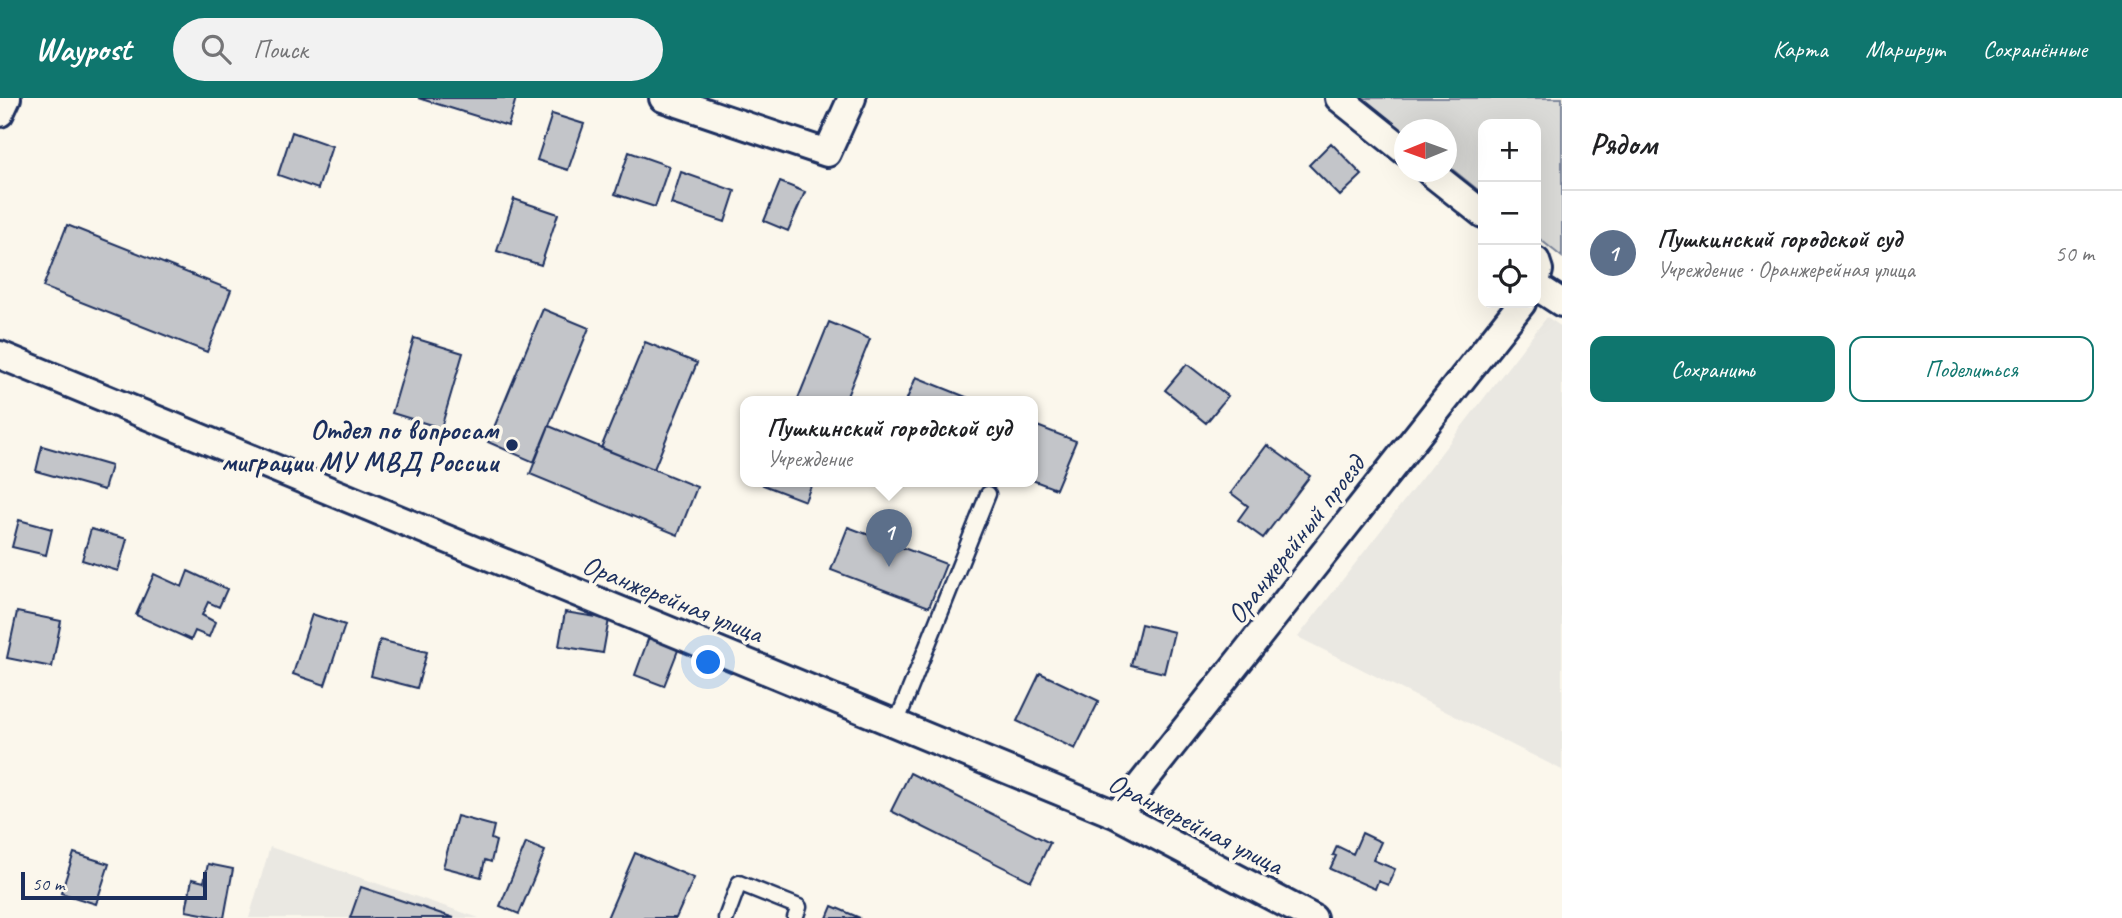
<!DOCTYPE html>
<html lang="ru">
<head>
<meta charset="utf-8">
<style>
	:root { --surface:#fff; --page:#f2f2f2; --text:#202124; --muted:#757577; --line:#e0e0e0; --accent:#0f766e }
	body { margin:0; font-family:Caveat,sans-serif; background:var(--page); color:var(--text) }
	.controls { position:absolute; right:21px; top:21px; display:grid; overflow:hidden; border-radius:14px; box-shadow:0 7px 28px #0002 }
	.controls button { width:63px; height:63px; display:grid; place-items:center; padding:0; border:0; border-bottom:2px solid var(--line); background:var(--surface); color:var(--text); font:35px sans-serif }
	.compass { position:absolute; left:1394px; top:21px; width:63px; height:63px; border-radius:50%; background:var(--surface); box-shadow:0 7px 28px #0002; rotate:269deg }
	.scale { position:absolute; left:21px; bottom:18px; width:186px; box-sizing:border-box; padding-left:7px; border:4px solid #1b2f5e; border-top:0; font-size:19px; line-height:24px; white-space:nowrap; color:#1b2f5e; -webkit-text-stroke:5px #fbf7ec; paint-order:stroke }
	.you { position:absolute; left:709px; top:565px; width:24px; height:24px; margin:-18px; border:5px solid #fff; border-radius:50%; background:#1a73e8; box-shadow:0 0 0 10px #1a73e833 }
	.badge { display:grid; place-items:center; width:46px; height:46px; border-radius:50%; background:var(--accent); color:#fff; font-size:23px; font-weight:700 }
	.pin { position:absolute; translate:-50% -58px; filter:drop-shadow(0 2px 4px #0008) }
	.pin::after { content:''; position:absolute; top:37px; width:24px; height:21px; background:inherit; clip-path:polygon(0 0,100% 0,50% 100%) }
	.popup { position:absolute; left:740px; top:298px; width:298px; height:91px; box-sizing:border-box; display:grid; place-content:center; border-radius:14px; background:var(--surface); filter:drop-shadow(0 2px 5px #0005); font-size:23px; white-space:nowrap; color:var(--muted) }
	.popup b { font-size:26px; color:var(--text) }
	.popup::after { content:''; position:absolute; left:50%; top:100%; margin-left:-14px; border:14px solid transparent; border-top-color:var(--surface) }
	.list { margin:0; padding:0; list-style:none }
	h2 { display:flex; justify-content:space-between; align-items:center; height:91px; margin:0; padding:0 28px; font-size:30px }
	h2 small { font-size:23px; font-weight:400; color:var(--muted) }
	.list li { display:grid; grid-template-columns:46px 1fr auto; gap:21px; align-items:center; box-sizing:border-box; height:126px; padding:0 28px; border-top:2px solid var(--line) }
	.list b { display:block; font-size:26px; white-space:nowrap }
	.list p { margin:0; font-size:23px; white-space:nowrap; color:var(--muted) }
	.list em { font-size:23px; font-style:normal; color:var(--muted) }
	.actions { display:flex; gap:14px; padding:21px 28px }
	.actions a { flex:1; padding:16px 0; border:2px solid var(--accent); border-radius:14px; text-align:center; font-size:24px; color:var(--accent) }
	.actions .main { background:var(--accent); color:#fff }
	.icon { flex:none; width:38px; height:38px; fill:none; stroke:currentColor; stroke-width:2; stroke-linecap:round; stroke-linejoin:round }
	.map { position:relative; flex:none; width:1562px; height:820px; overflow:hidden }
	header { display:flex; align-items:center; gap:42px; box-sizing:border-box; height:98px; padding:0 35px; background:var(--accent); color:#fff }
	header strong { font-size:33px }
	nav { display:flex; gap:38px; margin-inline-start:auto; font-size:24px }
	.search { width:490px; height:63px; background:var(--page); display:flex; align-items:center; gap:18px; box-sizing:border-box; padding:0 24px; border-radius:38px; color:var(--muted); font-size:26px }
	main { display:flex }
	aside { flex:1; background:var(--surface) }
	.map>svg:first-child { display:block }
</style>
</head>
<body>
<header>
<strong>Waypost</strong>
<div class="search"><svg class="icon" aria-label="search" viewBox="0 0 24 24"><circle cx="10" cy="10" r="6"/><path d="M15 15l6 6"/></svg>Поиск</div>
<nav><a>Карта</a><a>Маршрут</a><a>Сохранённые</a></nav>
</header>
<main>
<div class="map">
<svg width="1562" height="820" viewBox="0 0 1562 820">
	<rect width="100%" height="100%" fill="#fbf7ec"/>
	<filter id="ink" filterUnits="userSpaceOnUse"><feTurbulence type="fractalNoise" baseFrequency=".0143" numOctaves="2"/><feDisplacementMap in="SourceGraphic" scale="14" xChannelSelector="R" yChannelSelector="G"/><feConvolveMatrix kernelMatrix="1 2 1 2 8 2 1 2 1" color-interpolation-filters="sRGB"/></filter>
	<g filter="url(#ink)">
		<path fill="#eae8e2" d="M1547 219 1562 229V672L1298 539Z
			M270 749 479 820H249Z"/>
		<path fill="#dadad7" stroke="#7a849a" stroke-width="2" d="M1362 0H1562V159L1536 138V26H1483V96L1447 67V32H1405L1404 34Z"/>
		<path fill="#c3c5c9" stroke="#1b2f5e" stroke-width="2" d="M418 0H516L508 28Z
			M552 16 584 26 568 72 537 62Z
			M292 34 332 48 318 91 278 77Z
			M1331 45 1362 77 1340 98 1309 67Z
			M629 54 669 68 655 109 615 96Z
			M681 74 735 93 725 124 671 106Z
			M780 84 805 94 788 133 764 123Z
			M514 101 558 116 541 167 497 153Z
			M67 127 231 192 207 254 43 189Z
			M543 211 589 230 534 364 488 344Z
			M829 224 870 241 845 303H797Z
			M414 240 463 255 441 330 392 315Z
			M645 244 697 265 654 371 601 350Z
			M1187 266 1228 298 1206 325 1165 292Z
			M916 279 976 303H906Z
			M1032 326 1076 343 1056 391 1032 382Z
			M549 328 697 389 678 437 530 376Z
			M1267 347 1310 378 1263 440 1238 422 1248 408 1231 395Z
			M42 348 111 368 104 392 36 373Z
			M765 383H813L805 403 763 387Z
			M19 422 52 431 46 457 12 449Z
			M848 429 946 466 929 509 831 472Z
			M91 431 127 441 118 473 82 462Z
			M188 473 227 491 219 509 208 504 202 517 215 524 209 539 195 533 191 542 136 517 154 476 182 489Z
			M17 514 61 523 52 569 7 560Z
			M565 514 609 521 603 555 559 548Z
			M312 516 345 527 325 587 293 576Z
			M1141 526 1174 534 1164 575 1131 567Z
			M650 536 680 547 664 588 635 577Z
			M380 542 427 554 417 590 371 578Z
			M1040 575 1099 603 1075 651 1017 623Z
			M910 675 1050 745 1031 783 891 713Z
			M457 718 494 728 491 741 496 743 491 764 485 762 481 779 443 769Z
			M1362 735 1381 744 1373 762 1395 771 1388 787 1378 783 1375 791 1330 771 1336 758 1333 757 1337 748 1353 756Z
			M526 745 545 753 519 816 500 808Z
			M74 755 109 766 96 806 61 795Z
			M635 755 694 780 676 820H607Z
			M208 766 233 771 224 820 186 813 192 781 204 784Z
			M361 789 454 820H350Z
			M832 808 860 820H827Z"/>
		<g fill="none" stroke-linecap="round" stroke-linejoin="round">
			<defs>
				<path id="lane" d="M896 626 988 396
					M726 820 739 785 799 809 795 820"/>
				<path id="street" d="M663 0 827 55 852 0
					M1339 0 1405 53
					M0 15 7 0
					M1430 74 1483 116
					M1536 163 1539 172 1536 184
					M1536 188 1562 205
					M0 257 1117 717 1313 820
					M1117 717 1522 205"/>
			</defs>
			<use href="#lane" stroke="#1b2f5e" stroke-width="19"/>
			<use href="#street" stroke="#1b2f5e" stroke-width="32"/>
			<use href="#lane" stroke="#fbf7ec" stroke-width="14"/>
			<use href="#street" stroke="#fbf7ec" stroke-width="26"/>
		</g>
	</g>
	<circle fill="#1b2f5e" stroke="#fbf7ec" stroke-width="2.5" cx="512" cy="347" r="7"/>
	<g text-anchor="middle" stroke-width="7" stroke-linejoin="round" paint-order="stroke">
		<g font-size="28" font-weight="bold" fill="#1b2f5e" stroke="#fbf7ec" text-anchor="end">
			<text x="498" y="341">Отдел по вопросам<tspan x="498" dy="32">миграции МУ МВД России</tspan></text>
		</g>
		<g font-size="28" fill="#1b2f5e" stroke="#fbf7ec">
			<text transform="translate(1295 441) rotate(-52)" y="10">Оранжерейный проезд</text>
			<text transform="translate(673 500) rotate(22)" y="10">Оранжерейная улица</text>
			<text transform="translate(1196 725) rotate(27)" y="10">Оранжерейная улица</text>
		</g>
	</g>
</svg>
<div class="controls">
<button>+</button>
<button>−</button>
<button><svg class="icon" aria-label="locate" viewBox="0 0 24 24"><circle cx="12" cy="12" r="6"/><path d="M12 2v4M12 18v4M2 12h4M18 12h4"/></svg></button>
</div>
<svg class="compass" viewBox="-18 -18 36 36"><path d="M0-13l5 13h-10z" fill="#e53935"/><path d="M0 13l5-13h-10z" fill="#757577"/></svg>
<div class="scale">50 m</div>
<div class="you"></div>
<div class="pin badge" style="left:889px;top:469px;background:#5c6f8a">1</div>
<div class="popup"><b>Пушкинский городской суд</b>Учреждение</div>
</div>
<aside>
<h2>Рядом<small></small></h2>
<ul class="list">
<li><span class="badge" style="background:#5c6f8a">1</span><div><b>Пушкинский городской суд</b><p>Учреждение · Оранжерейная улица</p></div><em>50 m</em></li>
</ul>
<div class="actions"><a class="main">Сохранить</a><a>Поделиться</a></div>
</aside>
</main>
</body>
</html>
